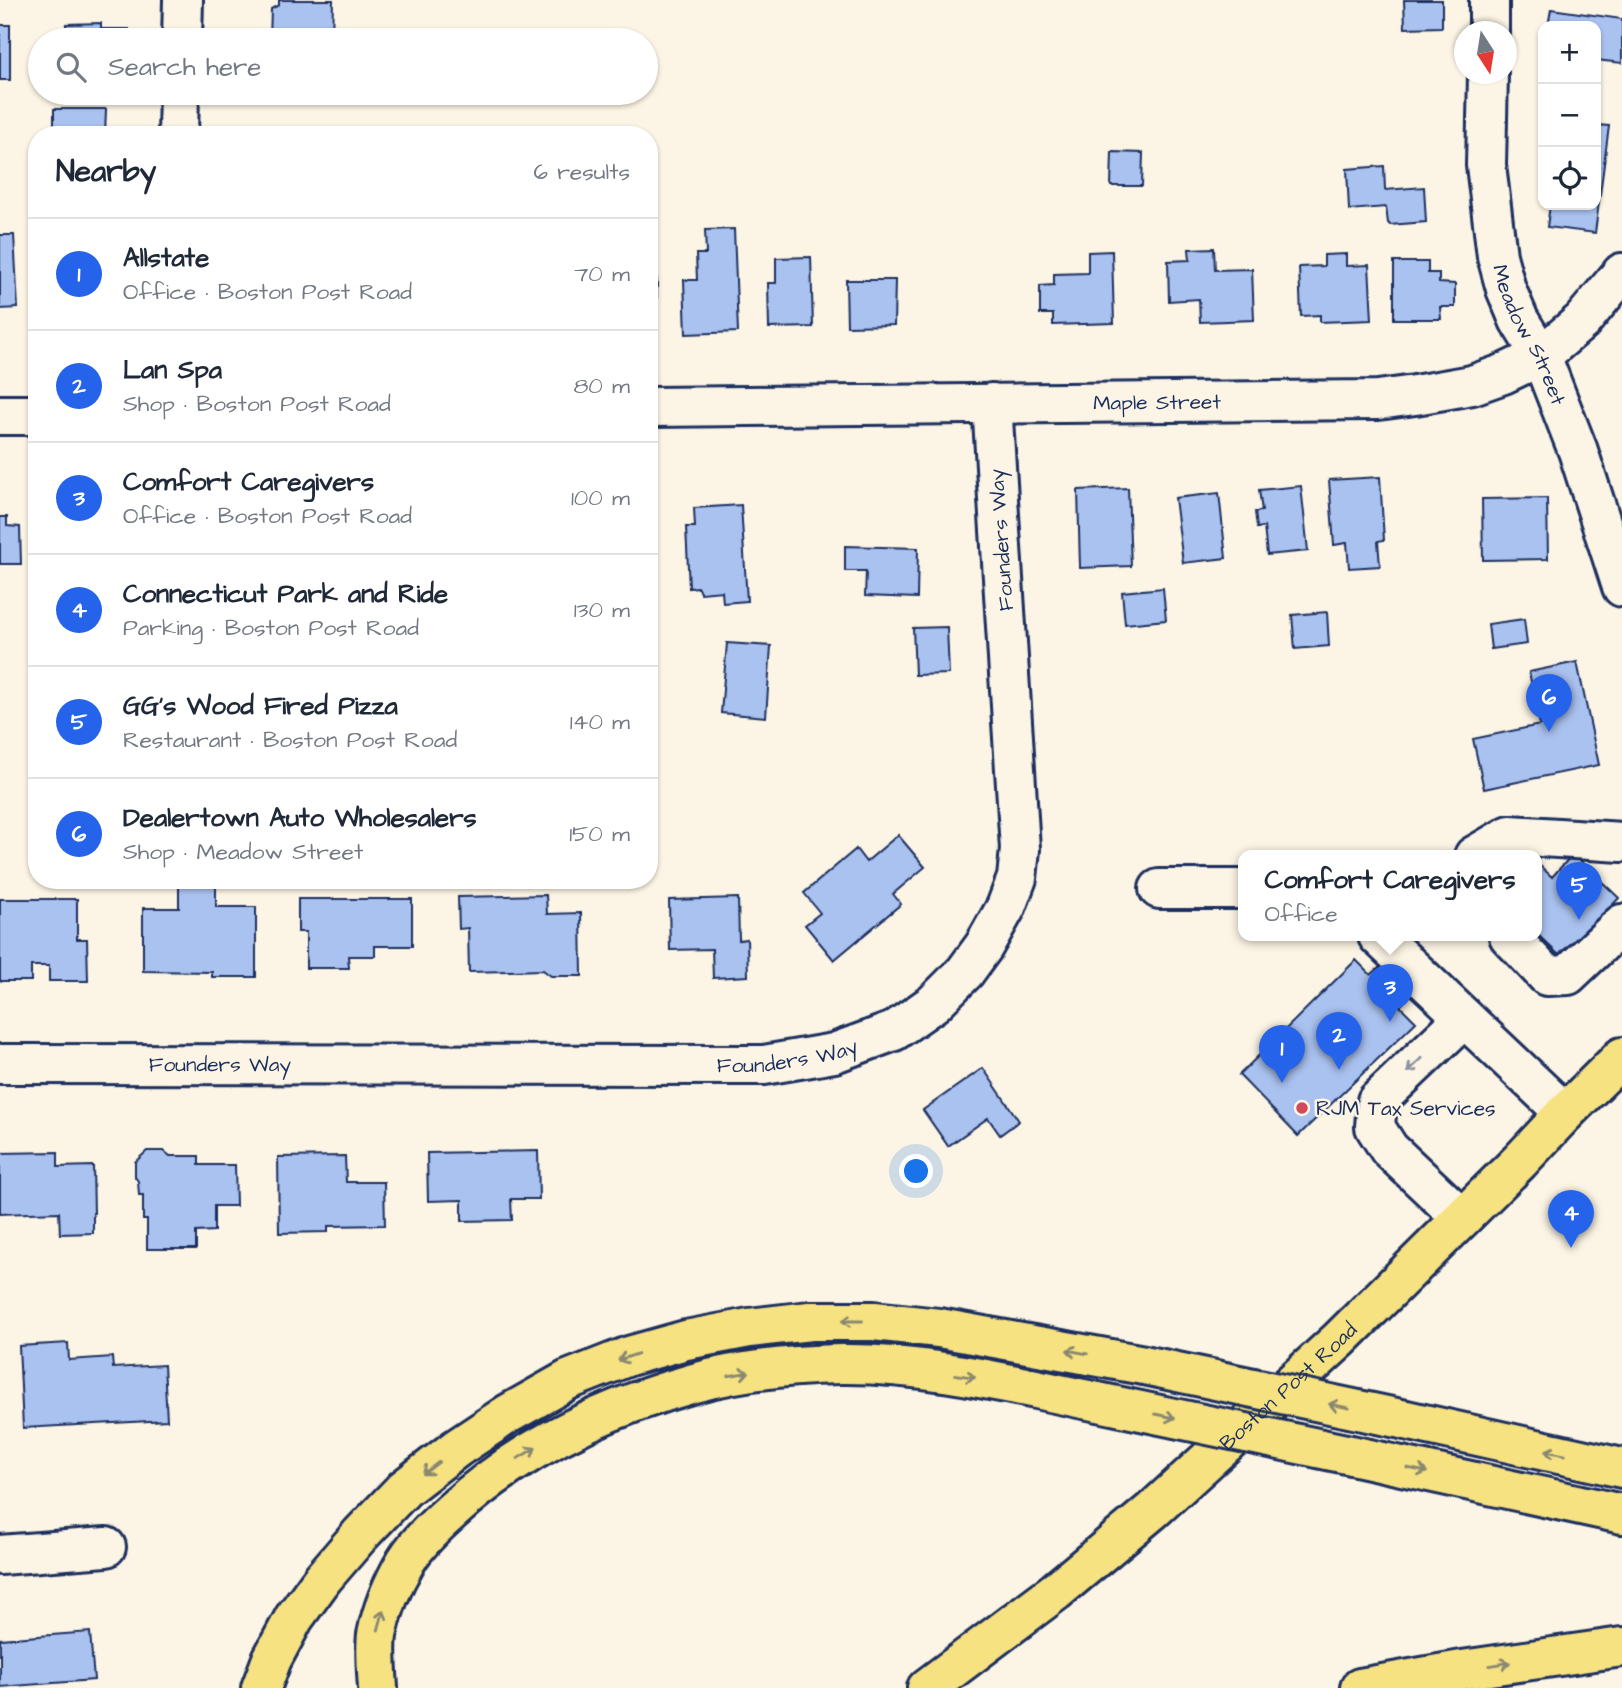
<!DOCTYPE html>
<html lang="en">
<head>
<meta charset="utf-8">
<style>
	:root { --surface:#fff; --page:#f6f6f7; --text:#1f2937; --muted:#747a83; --line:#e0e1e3; --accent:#2563eb }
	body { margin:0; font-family:"Architects Daughter",sans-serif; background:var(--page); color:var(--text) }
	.controls { position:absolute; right:21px; top:21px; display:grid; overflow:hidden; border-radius:14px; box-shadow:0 2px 5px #0004 }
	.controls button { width:63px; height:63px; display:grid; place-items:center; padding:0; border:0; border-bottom:2px solid var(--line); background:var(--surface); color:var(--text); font:35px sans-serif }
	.compass { position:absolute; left:1454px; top:21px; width:63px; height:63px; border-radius:50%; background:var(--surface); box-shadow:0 2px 5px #0004; rotate:168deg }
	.you { position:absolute; left:917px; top:1172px; width:24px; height:24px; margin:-18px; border:5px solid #fff; border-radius:50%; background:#1a73e8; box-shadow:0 0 0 10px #1a73e833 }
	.badge { display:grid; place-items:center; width:46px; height:46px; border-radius:50%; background:var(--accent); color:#fff; font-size:23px; font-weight:700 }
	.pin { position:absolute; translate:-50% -58px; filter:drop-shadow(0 2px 4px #0008) }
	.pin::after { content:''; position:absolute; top:37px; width:24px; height:21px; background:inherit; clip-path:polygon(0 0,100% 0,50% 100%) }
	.popup { position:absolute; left:1238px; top:850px; width:304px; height:91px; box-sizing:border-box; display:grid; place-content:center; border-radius:14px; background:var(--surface); filter:drop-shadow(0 2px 5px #0005); font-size:23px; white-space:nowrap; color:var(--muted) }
	.popup b { font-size:26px; color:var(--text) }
	.popup::after { content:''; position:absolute; left:50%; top:100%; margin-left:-14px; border:14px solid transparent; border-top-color:var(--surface) }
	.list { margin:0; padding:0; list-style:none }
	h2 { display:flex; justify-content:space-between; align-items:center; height:91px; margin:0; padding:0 28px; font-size:30px }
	h2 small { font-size:23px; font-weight:400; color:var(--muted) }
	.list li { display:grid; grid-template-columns:46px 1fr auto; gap:21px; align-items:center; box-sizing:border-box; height:112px; padding:0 28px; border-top:2px solid var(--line) }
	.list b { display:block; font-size:26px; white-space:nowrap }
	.list p { margin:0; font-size:23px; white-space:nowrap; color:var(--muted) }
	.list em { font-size:23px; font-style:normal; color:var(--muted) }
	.icon { flex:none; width:38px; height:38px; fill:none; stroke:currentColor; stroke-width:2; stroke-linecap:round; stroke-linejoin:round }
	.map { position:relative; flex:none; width:1622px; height:1688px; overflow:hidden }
	.search { position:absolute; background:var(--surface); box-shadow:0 2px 5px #0004; left:28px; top:28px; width:630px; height:77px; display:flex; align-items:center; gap:18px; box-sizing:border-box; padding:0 24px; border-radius:38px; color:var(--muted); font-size:26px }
	.panel { position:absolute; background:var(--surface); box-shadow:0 2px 5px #0004; left:28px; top:126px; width:630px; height:763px; border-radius:28px }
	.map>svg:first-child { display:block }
</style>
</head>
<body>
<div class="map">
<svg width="1622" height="1688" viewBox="0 0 1622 1688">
	<rect width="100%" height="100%" fill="#fcf5e5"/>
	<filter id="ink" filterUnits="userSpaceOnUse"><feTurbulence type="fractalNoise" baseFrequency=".0143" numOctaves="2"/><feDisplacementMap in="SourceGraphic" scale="14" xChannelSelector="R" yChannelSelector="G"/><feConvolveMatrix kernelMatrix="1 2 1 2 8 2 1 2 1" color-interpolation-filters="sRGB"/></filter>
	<g filter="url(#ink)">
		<path fill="#aac2f0" stroke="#1b2f5e" stroke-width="2" d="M279 0H333L332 40H270L271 9 279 5Z
			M1404 0H1442V27L1405 28Z
			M1551 9 1622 19V63L1596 60V26H1548Z
			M101 23V29H129V40H67L66 24Z
			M0 25H10V80H0Z
			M54 109H106L105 135H54Z
			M1596 125 1609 126 1595 233 1547 227 1550 205H1596Z
			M1112 152 1143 153 1142 186H1111Z
			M1384 166 1385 190 1424 187 1426 222 1390 225 1388 223 1386 207 1349 210 1347 169Z
			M734 229 738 332 686 334 684 280H697L696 254H706L705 230Z
			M0 235H14L18 308 0 309Z
			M1214 248 1215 270 1252 269 1254 320 1200 322 1199 299 1169 301 1168 261 1190 260 1189 249Z
			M1112 251 1114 323 1053 325V314H1040V286L1054 285V274L1088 273V252Z
			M1346 254V266L1369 265 1372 320 1320 322V315L1301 316 1299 267 1324 266V255Z
			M811 257 813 327 769 328 768 283H776V258Z
			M1394 262H1428V273H1439V283L1455 284V307H1440L1441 319H1394Z
			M657 279V335L649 336V280Z
			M846 280H895L894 325 847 326Z
			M1380 477 1384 540 1378 541 1380 566 1349 568 1347 543 1334 545 1329 480Z
			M1301 486 1308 551 1267 555 1264 527 1257 528 1255 512 1262 511 1259 490Z
			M1128 488 1131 566 1080 568 1078 490Z
			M1219 493 1226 558 1183 563 1175 498Z
			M1547 498 1548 559 1483 560 1482 499Z
			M741 505 747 601 723 603 722 591 701 593 697 587 689 588 686 527H695L694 508Z
			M0 517H7V526L20 527 21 564H0Z
			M845 546 918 548 917 598 865 596 866 571H845Z
			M1163 588 1166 620 1125 624 1122 592Z
			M1327 612 1329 646 1295 649 1292 615Z
			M1524 619 1527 644 1491 649 1488 624Z
			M947 627 949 674 915 675 913 628Z
			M727 643 771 646 766 717 721 713Z
			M1577 662 1599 765 1484 789 1473 739 1540 725 1529 672Z
			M898 835 925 867 893 894 901 904 834 960 805 925 820 913 804 893 856 849 866 862Z
			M1573 854 1619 898 1562 958 1537 934V863L1552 877Z
			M179 885H216V907H256V977H212V972L143 971V908H179Z
			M546 895 547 914 581 913 582 976H551L543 970 469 972 468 928 459 929 458 897Z
			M738 898 739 940 747 939 748 976 713 978 712 949 670 950 669 900Z
			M0 899H77V939H87L88 981H49V966H31V981H0Z
			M298 899H412V946H375V956H348L349 968H306V932H298Z
			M1356 960 1371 975 1379 968 1408 998 1400 1006 1416 1022 1298 1136 1239 1075Z
			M983 1068 1019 1121 1000 1135 988 1118 948 1146 923 1110Z
			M147 1151H164L170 1156H199V1165H235L236 1206H214V1231L196 1232V1249H147V1220H143V1195H139L138 1181 135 1177V1162Z
			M538 1151 539 1199H511L512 1220 462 1221V1200L428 1201 427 1153Z
			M58 1152V1167L93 1166 94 1213H93V1233L60 1234 59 1212 0 1214V1153Z
			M345 1156 346 1182H384L385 1225 328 1226V1232L279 1233 278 1157Z
			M68 1343 69 1360 112 1357 113 1368 164 1365 167 1420 23 1428 19 1346Z
			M90 1632 94 1680 0 1687V1639Z"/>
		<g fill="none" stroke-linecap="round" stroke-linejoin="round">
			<defs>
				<g id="minor">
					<path d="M1489 32V0"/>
					<path d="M182 40 183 0"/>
					<path id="s1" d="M1488 74 1486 165 1497 256 1506 289 1519 320 1541 356 1578 451 1622 587"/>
					<path d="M178 135 179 93"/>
					<path id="s2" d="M649 407 1378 400 1415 395 1472 385 1503 374 1541 356 1582 321 1622 273"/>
					<path d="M0 415H37"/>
					<path d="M1474 856 1510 835 1622 842"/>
					<path d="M1159 889H1243"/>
					<path d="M1378 936 1565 1113"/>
					<path d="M1509 936 1547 976 1568 975 1622 924"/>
					<path id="s3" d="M0 1064 764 1065 834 1053 894 1031 934 1003 965 972 984 946 1006 907 1017 878 1020 849 992 403"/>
					<path d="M1462 1218 1389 1149 1375 1127 1377 1101 1464 1018"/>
					<path d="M0 1555 106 1547"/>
				</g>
				<g id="major">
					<path id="s4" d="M927 1688 1056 1591 1153 1510 1339 1340 1519 1162 1565 1113 1622 1057"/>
				</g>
				<path id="highway" d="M1406 1420 1622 1468
					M1351 1455 1622 1514
					M261 1688 272 1659 294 1618 323 1578 360 1535 405 1488 457 1448 508 1414 568 1380 629 1356 686 1340 749 1328 810 1321H874L939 1328 1144 1365
					M378 1688C377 1673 375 1650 377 1635 382 1610 393 1583 406 1561 417 1543 437 1524 453 1510 522 1447 604 1408 694 1383 742 1370 792 1365 841 1364 928 1363 1014 1385 1098 1402
					M1360 1688 1462 1670 1622 1647"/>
			</defs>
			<use href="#minor" stroke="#1b2f5e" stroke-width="44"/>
			<use href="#major" stroke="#1b2f5e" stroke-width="44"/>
			<use href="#highway" stroke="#1b2f5e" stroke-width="44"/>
			<use href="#minor" stroke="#fcf5e5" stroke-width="38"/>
			<use href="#major" stroke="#f7e281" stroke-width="38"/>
			<use href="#highway" stroke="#f7e281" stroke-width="38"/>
			<defs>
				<path id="highway-bridge" d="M1144 1365 1406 1420
					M1098 1402 1351 1455"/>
			</defs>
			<use href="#highway-bridge" stroke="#1b2f5e" stroke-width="44" stroke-linecap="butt"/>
			<use href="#highway-bridge" stroke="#f7e281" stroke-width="38"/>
		</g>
		<defs><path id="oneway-shaft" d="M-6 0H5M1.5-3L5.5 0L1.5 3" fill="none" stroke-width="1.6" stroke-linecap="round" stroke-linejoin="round" transform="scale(1.75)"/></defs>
		<use stroke="#8c92a2" href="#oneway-shaft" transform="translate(1415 1065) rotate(136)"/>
		<g stroke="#898870">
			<use href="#oneway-shaft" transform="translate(852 1321) rotate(180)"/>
			<use href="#oneway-shaft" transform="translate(1077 1352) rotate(-170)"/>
			<use href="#oneway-shaft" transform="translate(628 1357) rotate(161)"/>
			<use href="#oneway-shaft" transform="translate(739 1374) rotate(-10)"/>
			<use href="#oneway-shaft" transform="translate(965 1376) rotate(9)"/>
			<use href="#oneway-shaft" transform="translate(1339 1406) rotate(-168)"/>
			<use href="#oneway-shaft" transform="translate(1165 1416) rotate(12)"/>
			<use href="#oneway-shaft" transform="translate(527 1453) rotate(-31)"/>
			<use href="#oneway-shaft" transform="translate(1555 1453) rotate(-168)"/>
			<use href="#oneway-shaft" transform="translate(431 1468) rotate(142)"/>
			<use href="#oneway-shaft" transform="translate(1417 1470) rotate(12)"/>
			<use href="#oneway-shaft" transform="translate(381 1620) rotate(-75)"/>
			<use href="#oneway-shaft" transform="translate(1500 1664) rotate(-9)"/>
		</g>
	</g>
	<circle fill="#d1495b" stroke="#fcf5e5" stroke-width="2.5" cx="1302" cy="1108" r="7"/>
	<g text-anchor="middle" stroke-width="5" stroke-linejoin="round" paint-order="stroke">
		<g font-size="21" fill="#1b2f5e" stroke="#fcf5e5">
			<text dy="7" stroke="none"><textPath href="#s1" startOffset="268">Meadow Street</textPath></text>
			<text dy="7" stroke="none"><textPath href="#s2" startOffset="508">Maple Street</textPath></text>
			<text transform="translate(1001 540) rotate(-94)" y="7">Founders Way</text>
			<text dy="7" stroke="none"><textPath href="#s3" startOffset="788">Founders Way</textPath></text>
			<text dy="7" stroke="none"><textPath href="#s3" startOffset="220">Founders Way</textPath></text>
			<text dy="7" stroke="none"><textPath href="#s4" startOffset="471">Boston Post Road</textPath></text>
		</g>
		<g font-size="21" fill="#1b2f5e" stroke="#fcf5e5" text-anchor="start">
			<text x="1316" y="1115">RJM Tax Services</text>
		</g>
	</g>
</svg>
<div class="controls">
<button>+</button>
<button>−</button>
<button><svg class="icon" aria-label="locate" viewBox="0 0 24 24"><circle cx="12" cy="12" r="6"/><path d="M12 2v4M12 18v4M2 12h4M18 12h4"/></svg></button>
</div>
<svg class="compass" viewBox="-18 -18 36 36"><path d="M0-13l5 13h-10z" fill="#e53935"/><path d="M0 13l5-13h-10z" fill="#747a83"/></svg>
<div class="you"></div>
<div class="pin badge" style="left:1282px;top:1083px">1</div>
<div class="pin badge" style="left:1339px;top:1070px">2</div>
<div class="pin badge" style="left:1390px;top:1022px">3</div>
<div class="popup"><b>Comfort Caregivers</b>Office</div>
<div class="pin badge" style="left:1571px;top:1248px">4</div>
<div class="pin badge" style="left:1579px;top:920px">5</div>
<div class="pin badge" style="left:1549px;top:732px">6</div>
<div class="search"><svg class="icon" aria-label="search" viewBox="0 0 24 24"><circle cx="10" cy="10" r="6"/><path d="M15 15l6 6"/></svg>Search here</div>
<section class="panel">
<h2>Nearby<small>6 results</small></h2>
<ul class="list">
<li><span class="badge">1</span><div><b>Allstate</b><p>Office · Boston Post Road</p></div><em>70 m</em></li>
<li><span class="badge">2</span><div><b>Lan Spa</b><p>Shop · Boston Post Road</p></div><em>80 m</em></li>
<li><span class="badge">3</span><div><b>Comfort Caregivers</b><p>Office · Boston Post Road</p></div><em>100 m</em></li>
<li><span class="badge">4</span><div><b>Connecticut Park and Ride</b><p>Parking · Boston Post Road</p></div><em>130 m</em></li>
<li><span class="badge">5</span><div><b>GG's Wood Fired Pizza</b><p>Restaurant · Boston Post Road</p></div><em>140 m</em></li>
<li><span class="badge">6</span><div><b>Dealertown Auto Wholesalers</b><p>Shop · Meadow Street</p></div><em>150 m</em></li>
</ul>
</section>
</div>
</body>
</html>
